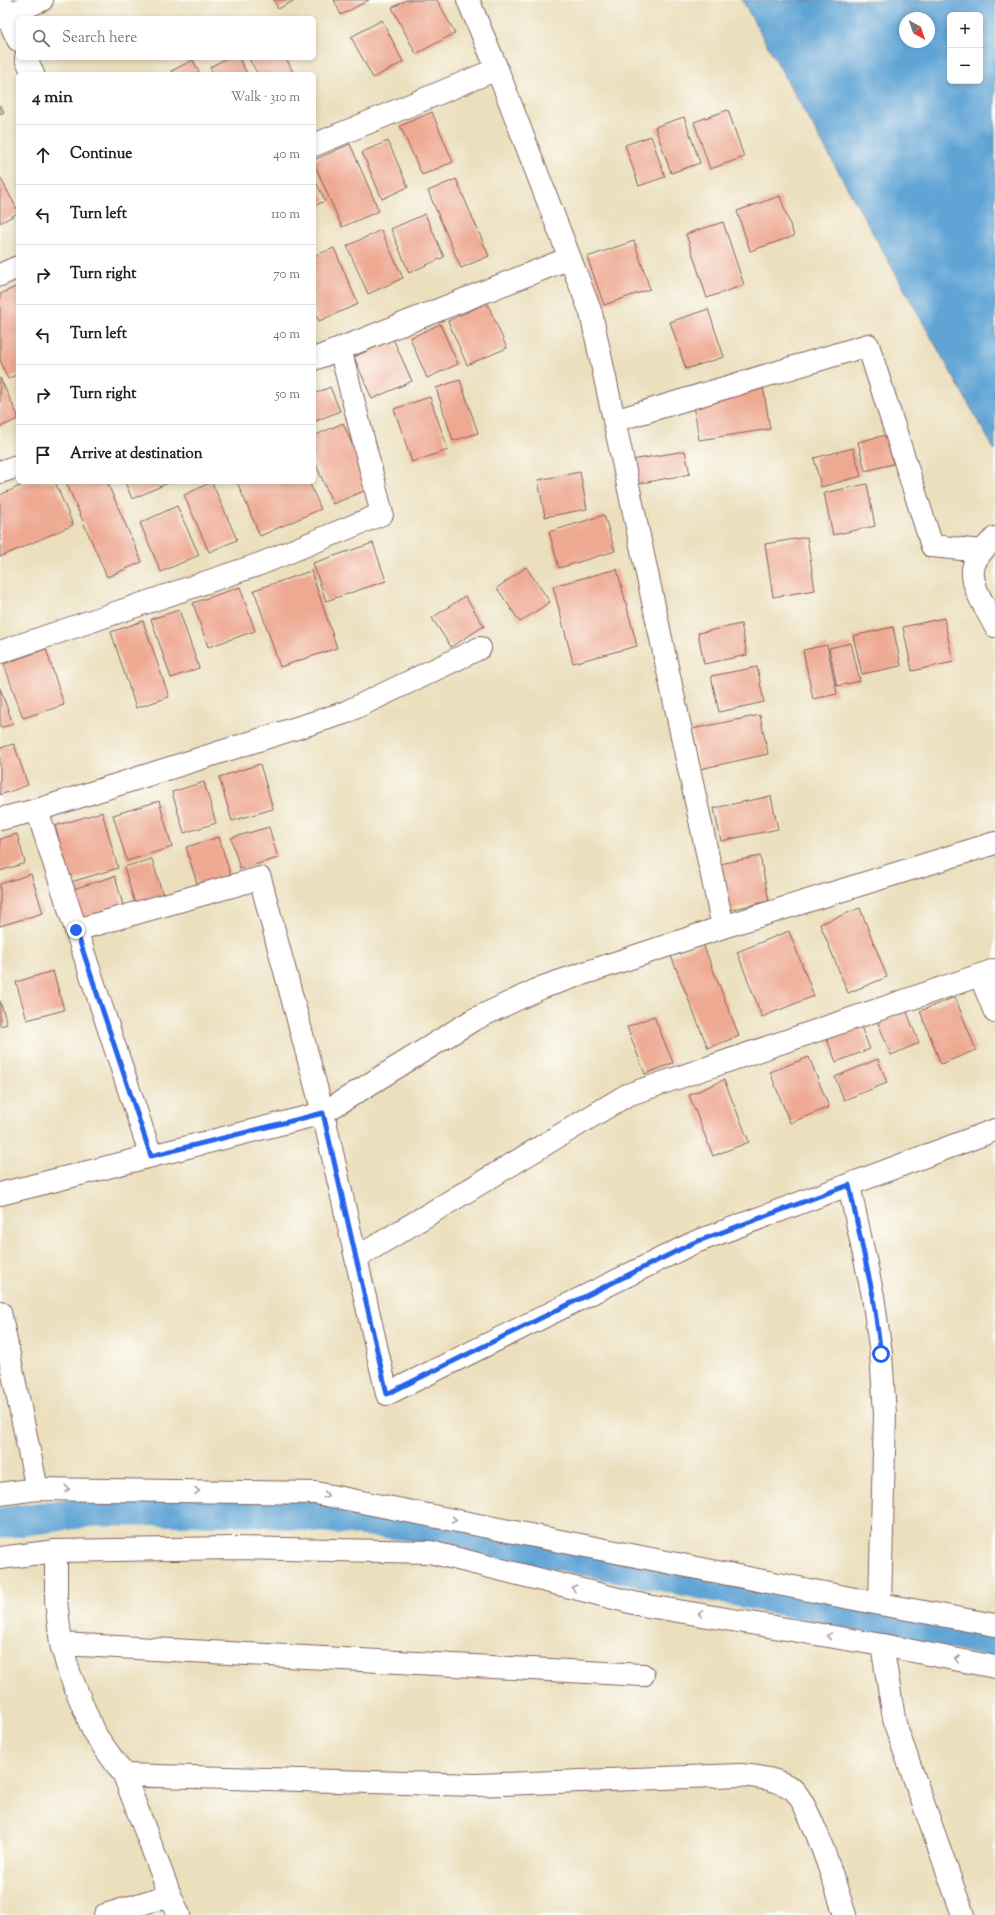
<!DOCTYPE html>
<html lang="en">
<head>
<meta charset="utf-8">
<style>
	:root { --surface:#fff; --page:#f2f2f2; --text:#222; --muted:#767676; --line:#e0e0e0 }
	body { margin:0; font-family:"Sorts Mill Goudy",serif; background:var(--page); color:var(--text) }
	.controls { position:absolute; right:12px; top:12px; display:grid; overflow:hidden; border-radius:6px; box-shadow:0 2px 6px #0003 }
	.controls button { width:36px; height:36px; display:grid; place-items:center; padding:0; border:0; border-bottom:1px solid var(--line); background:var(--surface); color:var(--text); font:20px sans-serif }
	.compass { position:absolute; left:899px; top:12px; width:36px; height:36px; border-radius:50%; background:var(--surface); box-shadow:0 2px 6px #0003; rotate:140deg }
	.stop { position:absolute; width:12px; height:12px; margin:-9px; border:3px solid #2563eb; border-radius:50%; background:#fff }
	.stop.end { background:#2563eb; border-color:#fff; box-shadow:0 1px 4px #0008 }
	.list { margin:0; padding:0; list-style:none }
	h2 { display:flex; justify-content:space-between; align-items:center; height:52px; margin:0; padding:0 16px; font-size:17px }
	h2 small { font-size:13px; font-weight:400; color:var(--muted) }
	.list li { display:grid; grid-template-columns:26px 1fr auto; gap:12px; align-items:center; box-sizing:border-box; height:60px; padding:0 16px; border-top:1px solid var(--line) }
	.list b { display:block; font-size:15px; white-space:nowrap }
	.list em { font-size:13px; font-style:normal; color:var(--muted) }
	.icon { flex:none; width:22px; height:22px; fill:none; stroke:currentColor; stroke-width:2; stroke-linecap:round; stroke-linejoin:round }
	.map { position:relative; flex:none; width:995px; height:1915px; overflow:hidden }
	.search { position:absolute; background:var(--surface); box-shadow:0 2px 6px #0003; left:16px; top:16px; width:300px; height:44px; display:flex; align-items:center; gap:10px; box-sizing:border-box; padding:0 14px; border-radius:6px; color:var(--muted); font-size:15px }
	.panel { position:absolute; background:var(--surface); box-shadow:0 2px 6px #0003; left:16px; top:72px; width:300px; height:412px; border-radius:6px }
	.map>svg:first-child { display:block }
</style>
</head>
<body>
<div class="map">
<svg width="995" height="1915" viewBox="0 0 995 1915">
	<rect width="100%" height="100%" fill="#fdfcf7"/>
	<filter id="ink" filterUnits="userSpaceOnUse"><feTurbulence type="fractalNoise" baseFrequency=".025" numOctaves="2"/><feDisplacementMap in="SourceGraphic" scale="8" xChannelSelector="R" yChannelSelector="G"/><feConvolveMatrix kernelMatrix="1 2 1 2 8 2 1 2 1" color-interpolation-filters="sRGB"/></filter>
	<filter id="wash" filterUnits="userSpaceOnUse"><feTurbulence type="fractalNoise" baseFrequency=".012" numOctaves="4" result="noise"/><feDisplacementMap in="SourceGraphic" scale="16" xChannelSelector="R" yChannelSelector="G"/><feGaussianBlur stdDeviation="0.9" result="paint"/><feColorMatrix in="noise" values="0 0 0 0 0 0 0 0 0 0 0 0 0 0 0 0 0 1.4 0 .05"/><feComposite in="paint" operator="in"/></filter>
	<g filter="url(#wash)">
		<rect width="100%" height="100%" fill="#ebdfbd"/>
		<path fill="#60a4d5" stroke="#556280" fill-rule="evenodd" d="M742 0H995V451ZM950 15H980V81H950ZM905 18H929V42H905Z"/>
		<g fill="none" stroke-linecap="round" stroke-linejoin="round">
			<path stroke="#60a4d5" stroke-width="31" d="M0 1523 94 1511 251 1510 410 1525 995 1643"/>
		</g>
		<g id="blocks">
			<path fill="#eea992" d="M274 0H295L278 9Z
				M334 0H369L341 15Z
				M406 0H437L455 33 416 54 392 8Z
				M382 20 403 62 373 78 351 37Z
				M227 58H239L247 74H213L210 67Z
				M286 58 294 74H258L249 59Z
				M193 60 200 74H173L171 71Z
				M0 105 4 112 0 114Z
				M728 110 744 157 710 169 694 122Z
				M432 112 453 162 422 175 400 126Z
				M684 117 700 163 671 173 655 127Z
				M651 136 665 177 639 186 625 145Z
				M388 141 408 187 382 199 362 152Z
				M350 144 379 211 342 227 314 163V160Z
				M0 177 18 211V213L0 223Z
				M314 177 325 201 314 206Z
				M456 179 489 256 461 268 428 191Z
				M780 196 794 236 750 251 737 211Z
				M425 214 444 257 409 273 391 229Z
				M723 222 744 285 707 298 686 234Z
				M381 230 403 278 368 294 347 246Z
				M634 241 650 289 604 305 587 257Z
				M334 248 358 304 319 321 314 309V256Z
				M18 286V374L8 379 0 360V294Z
				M487 303 507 348 467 365 448 321Z
				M708 309 724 357 686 369 670 322Z
				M440 324 458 364 427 378 410 338Z
				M393 339 412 381 372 399 354 357Z
				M0 378 18 416V419L0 427Z
				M460 380 478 433 453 441 436 388Z
				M763 386 770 429 699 440 693 398Z
				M330 387 340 411 316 421 314 417V394Z
				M430 397 448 450 412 462 394 409Z
				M343 423 371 488 333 504 314 460V436Z
				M886 435 893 464 865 471 858 442Z
				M853 448 861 476 821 487 814 458Z
				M685 451 690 474 637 484 632 460Z
				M580 472 587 509 545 517 538 480Z
				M29 482H55L73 525 0 557V495Z
				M66 482H107L142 562 107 577Z
				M125 482H167L168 483 132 499Z
				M212 482 237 540 209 552 184 495Z
				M237 482H309L321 509 260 536Z
				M867 484 875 526 833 535 824 493Z
				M177 506 199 555 161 572 140 523Z
				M604 515 615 551 559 568 549 532Z
				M807 537 815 590 773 597 765 544Z
				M373 543 386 581 326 601 313 563Z
				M526 567 550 602 520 622 497 588Z
				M617 569 637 646 573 663 553 586Z
				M311 571 337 648 280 667 254 590Z
				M240 587 255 631 208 647 193 603Z
				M465 596 484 626 451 647 432 618Z
				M179 610 199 668 171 678 151 619Z
				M944 618 953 662 912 671 903 627Z
				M143 621 169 697 136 708 111 632Z
				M741 624 747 655 704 664 698 633Z
				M893 627 901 666 862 674 853 636Z
				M851 643 860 681 837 686 829 648Z
				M827 645 837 694 813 699 803 650Z
				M46 649 64 705 23 718 4 664Z
				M757 667 764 702 719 712 711 676Z
				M0 688 13 724 0 728Z
				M760 715 768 754 700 769 692 729Z
				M14 744 28 785 0 795V748Z
				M260 764 273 809 232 821 219 777Z
				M204 782 216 823 184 833 172 792Z
				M771 796 778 829 721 841 714 808Z
				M159 801 172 847 127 861 113 815Z
				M102 812 118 868 71 882 55 826Z
				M269 827 278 858 240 869 231 838Z
				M17 834 25 863 0 871V839Z
				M219 837 231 877 198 887 186 847Z
				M760 856 769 901 729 910 720 864Z
				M152 859 164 899 136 907 124 867Z
				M31 874 43 913 0 926V884Z
				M115 876 125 913 83 925 73 889Z
				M860 908 887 977 848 993 820 924Z
				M789 931 814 996 762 1017 737 952Z
				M703 944 739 1036 708 1048 671 956Z
				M53 971 64 1010 27 1020 16 982Z
				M955 997 976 1050 941 1064 920 1011Z
				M0 1001 7 1024 0 1026Z
				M905 1007 919 1043 891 1055 876 1018Z
				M654 1016 673 1063 645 1074 627 1027Z
				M860 1024 870 1049 836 1062 826 1037Z
				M809 1057 829 1107 790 1123 770 1072Z
				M878 1059 887 1083 844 1100 835 1077Z
				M724 1080 749 1142 713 1156 689 1095Z"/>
		</g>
	</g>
	<g filter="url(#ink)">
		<use href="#blocks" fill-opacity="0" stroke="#82625e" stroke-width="1"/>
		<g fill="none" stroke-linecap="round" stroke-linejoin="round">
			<defs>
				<path id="street" d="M0 0 18 40
					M468 0 497 69
					M0 18 42 0
					M26 58 33 74
					M314 145 497 69 591 313 723 927 995 843
					M0 275 18 267
					M314 359 570 258
					M614 421 868 345 932 546 982 551
					M0 472 18 466
					M995 538C987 546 977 554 974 565 968 583 987 610 995 626
					M0 652 260 564 382 514 340 348
					M37 810 76 930 260 878 323 1113 356 1258 627 1095 995 970
					M0 819 37 810 344 713 480 648
					M76 930 151 1156
					M980 975 995 1012
					M849 1185 873 1296 881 1354 885 1414 880 1604
					M0 1194 323 1113 473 1020 543 987 723 927
					M356 1258 387 1394 693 1243 995 1130
					M0 1312 37 1489
					M56 1551V1600L61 1644 69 1672 94 1733 124 1775 170 1895
					M61 1644 643 1675
					M882 1645 895 1724 963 1915
					M124 1775 475 1785 740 1775C758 1777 775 1778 791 1788 809 1799 837 1891 845 1915
					M105 1915 170 1895 179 1915"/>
				<path id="primary" d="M0 1494 37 1489 316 1493 880 1604 995 1625
					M0 1558 56 1551 231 1548 430 1552 642 1605 882 1645 995 1667"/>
			</defs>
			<use href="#street" stroke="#82625e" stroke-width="24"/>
			<use href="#primary" stroke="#82625e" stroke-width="24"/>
			<use href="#street" stroke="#fff" stroke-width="22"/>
			<use href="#primary" stroke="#fff" stroke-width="22"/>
		</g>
		<defs><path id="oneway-chevron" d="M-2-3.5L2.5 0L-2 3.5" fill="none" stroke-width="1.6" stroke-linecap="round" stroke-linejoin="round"/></defs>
		<g stroke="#ae9aa0">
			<use href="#oneway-chevron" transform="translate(67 1489) rotate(1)"/>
			<use href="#oneway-chevron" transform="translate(197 1491) rotate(1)"/>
			<use href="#oneway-chevron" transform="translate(326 1495) rotate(11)"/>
			<use href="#oneway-chevron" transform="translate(454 1520) rotate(11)"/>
			<use href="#oneway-chevron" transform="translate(574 1588) rotate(-166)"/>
			<use href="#oneway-chevron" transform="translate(701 1614) rotate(-171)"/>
			<use href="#oneway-chevron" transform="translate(829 1636) rotate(-171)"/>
			<use href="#oneway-chevron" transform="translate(957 1659) rotate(-169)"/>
		</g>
	</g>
	<g fill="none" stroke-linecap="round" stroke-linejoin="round" filter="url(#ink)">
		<path stroke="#2563eb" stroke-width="5" d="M76 930 151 1156 323 1113 387 1394 693 1243 849 1185 873 1296 881 1354"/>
	</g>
</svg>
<div class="controls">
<button>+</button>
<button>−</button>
</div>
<svg class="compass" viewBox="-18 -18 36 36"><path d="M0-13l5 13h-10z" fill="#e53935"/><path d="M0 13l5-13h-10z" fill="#767676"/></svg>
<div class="stop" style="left:881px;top:1354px"></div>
<div class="stop end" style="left:76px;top:930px"></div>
<div class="search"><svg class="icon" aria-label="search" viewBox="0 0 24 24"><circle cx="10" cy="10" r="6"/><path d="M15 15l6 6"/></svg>Search here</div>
<section class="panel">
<h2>4 min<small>Walk · 310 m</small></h2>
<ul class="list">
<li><svg class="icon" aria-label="ahead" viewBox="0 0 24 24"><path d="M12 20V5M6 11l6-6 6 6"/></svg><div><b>Continue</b></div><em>40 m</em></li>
<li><svg class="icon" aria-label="left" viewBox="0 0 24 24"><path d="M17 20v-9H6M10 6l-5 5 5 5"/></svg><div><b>Turn left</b></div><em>110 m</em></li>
<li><svg class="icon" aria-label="right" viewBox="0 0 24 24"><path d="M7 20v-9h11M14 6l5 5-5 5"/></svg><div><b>Turn right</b></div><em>70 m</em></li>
<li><svg class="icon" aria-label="left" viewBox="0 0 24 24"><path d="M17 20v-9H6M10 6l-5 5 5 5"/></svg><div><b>Turn left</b></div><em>40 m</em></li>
<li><svg class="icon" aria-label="right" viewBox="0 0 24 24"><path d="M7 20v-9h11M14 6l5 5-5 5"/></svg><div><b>Turn right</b></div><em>50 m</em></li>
<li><svg class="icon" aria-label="arrive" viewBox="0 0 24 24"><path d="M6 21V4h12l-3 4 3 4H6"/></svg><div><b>Arrive at destination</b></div></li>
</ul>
</section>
</div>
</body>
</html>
